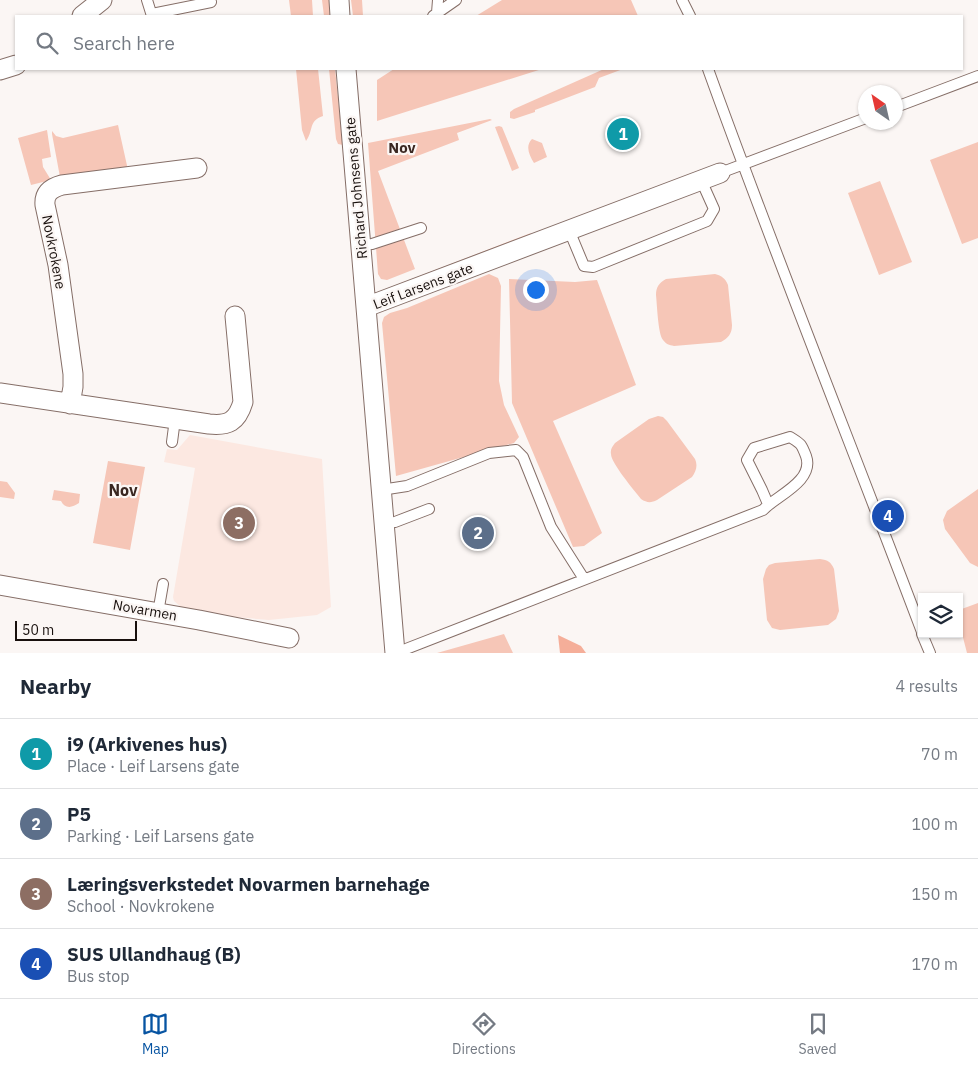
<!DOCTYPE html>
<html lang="en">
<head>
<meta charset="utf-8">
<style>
	:root { --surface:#fff; --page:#f2f2f3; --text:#1f2937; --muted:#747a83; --line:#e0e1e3; --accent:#0754a2 }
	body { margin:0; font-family:"IBM Plex Sans",sans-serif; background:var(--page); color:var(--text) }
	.controls { position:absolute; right:15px; bottom:15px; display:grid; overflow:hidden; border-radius:0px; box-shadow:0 1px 4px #0004 }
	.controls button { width:45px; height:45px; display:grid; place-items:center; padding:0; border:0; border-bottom:1px solid var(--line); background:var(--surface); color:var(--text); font:25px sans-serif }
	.compass { position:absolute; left:858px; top:85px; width:45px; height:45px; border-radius:50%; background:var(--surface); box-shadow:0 1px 4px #0004; rotate:326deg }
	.scale { position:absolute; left:15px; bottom:12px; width:122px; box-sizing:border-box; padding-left:5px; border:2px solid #18100d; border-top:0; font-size:14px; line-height:18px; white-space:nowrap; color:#18100d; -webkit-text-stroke:4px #fbf6f4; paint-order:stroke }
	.you { position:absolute; left:535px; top:289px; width:18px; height:18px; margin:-12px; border:4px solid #fff; border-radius:50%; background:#1a73e8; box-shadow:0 0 0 8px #1a73e833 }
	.badge { display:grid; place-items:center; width:32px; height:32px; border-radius:50%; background:var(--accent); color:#fff; font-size:16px; font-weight:700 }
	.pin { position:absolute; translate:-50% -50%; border:2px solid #fff; box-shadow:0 1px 5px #0006 }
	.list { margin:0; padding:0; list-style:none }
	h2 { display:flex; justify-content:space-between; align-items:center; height:65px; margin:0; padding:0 20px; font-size:21px }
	h2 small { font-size:16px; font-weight:400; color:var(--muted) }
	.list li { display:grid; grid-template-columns:32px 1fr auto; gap:15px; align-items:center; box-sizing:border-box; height:70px; padding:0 20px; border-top:1px solid var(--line) }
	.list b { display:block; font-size:19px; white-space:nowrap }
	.list p { margin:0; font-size:16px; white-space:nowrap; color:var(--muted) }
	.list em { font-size:16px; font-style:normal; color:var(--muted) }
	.icon { flex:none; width:28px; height:28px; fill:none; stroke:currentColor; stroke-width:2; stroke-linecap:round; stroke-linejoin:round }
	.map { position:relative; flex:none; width:978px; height:653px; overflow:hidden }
	.search { position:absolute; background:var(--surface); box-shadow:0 1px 4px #0004; left:15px; right:15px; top:15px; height:55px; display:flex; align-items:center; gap:12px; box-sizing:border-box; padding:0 18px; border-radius:0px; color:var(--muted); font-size:19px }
	.sheet { height:345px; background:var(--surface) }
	nav { display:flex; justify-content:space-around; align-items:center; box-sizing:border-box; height:70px; border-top:1px solid var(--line); background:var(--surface); font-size:14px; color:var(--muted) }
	nav a { display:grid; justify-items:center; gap:2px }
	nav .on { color:var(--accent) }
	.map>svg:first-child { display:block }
</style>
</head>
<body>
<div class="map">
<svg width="978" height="653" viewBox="0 0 978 653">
	<rect width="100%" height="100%" fill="#fbf6f4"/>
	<path fill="#fce8e1" d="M190 435 322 459 331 607 317 615 269 620 224 616 193 611 190 608 181 607 174 601 173 597 195 468 164 462 167 449 177 450Z"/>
	<path fill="#f6c6b7" d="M289 0H312L313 16H291Z
		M322 0H329L330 16H324Z
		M351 0H362L363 16H353Z
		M502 0H631L638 16H476Z
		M296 69H318L323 116C308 121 314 130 306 141L302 130Z
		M329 69H335L343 145 338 144 336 139Z
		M394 69H542L377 121V80Z
		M604 69H623L599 78 595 87 535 110V112L514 119 510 118V112L514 109Z
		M490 119 492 120 457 133 459 140 378 171 415 269 387 280 381 279 378 274 368 143Z
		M118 125 128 170 60 177 52 134V131L56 136 63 138Z
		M499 126 502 127 519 168 512 171 495 127Z
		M47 130 51 157 42 159 43 167 51 180 31 185 18 138Z
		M532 139 542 143 547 157 534 163C529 155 525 146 532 139Z
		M978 142V238L962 244 930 160Z
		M880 181 912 262 879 275 848 193Z
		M531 233 528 238 393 291 391 287Z
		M489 274 498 278 501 286 499 381 504 405 519 437 514 443 396 476 382 323 384 317 390 313 407 308Z
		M715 274C722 276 725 278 728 285L732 325C732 334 728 338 721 342L674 346C669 345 666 344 663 340 658 334 657 304 656 295 656 287 659 283 666 279Z
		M509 279 575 282 597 280 636 385 553 421 602 533 584 546 573 547 512 403Z
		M658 416 663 417 667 421 695 459C698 466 696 471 692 477L657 500C651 503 647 503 641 499 634 490 611 463 611 454 610 449 613 446 615 443L649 419Z
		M108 461 145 467 130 550 93 543Z
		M0 481 7 482 15 493 14 499 0 497Z
		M978 489V567L970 563 945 529 943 520 947 511Z
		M54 490 80 494 79 503C72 508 65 509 61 501L52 500Z
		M820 559C828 560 831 562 834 569L839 611 836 619 828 625 780 630 772 628 767 620 763 579 766 569 769 565 775 563Z
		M978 603V653H967L959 622V610Z
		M504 634 513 653H437Z"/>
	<path fill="#f5ae99" d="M558 635 581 646 586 653H560Z"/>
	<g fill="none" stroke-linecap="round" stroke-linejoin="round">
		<defs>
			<path id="lane" d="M147 0 152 16
				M682 0 690 16
				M437 13 438 0
				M152 14 211 2
				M433 16 456 0
				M708 69C776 258 851 444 922 632
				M896 107 978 76
				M720 173 866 118
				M569 230 584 266 593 267 707 221 714 209 701 180
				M360 245 372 244 421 228
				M172 442 175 419
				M381 490 407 486 489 453 516 450 523 457 551 527 584 579
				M384 523 395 522 429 509
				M158 613 163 584
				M922 634 930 653
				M395 653 406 649 763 510C776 496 815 481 806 456 801 443 801 444 790 437L754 448 747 460 762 490 768 504"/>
			<path id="street" d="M339 0 340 16
				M82 16 102 0
				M346 69 395 653
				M0 70 16 65
				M366 307 720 173
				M0 393 209 424C228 426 237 422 243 402L235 316
				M70 404 73 387V374L58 265 45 205C44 193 51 188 62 185L197 168
				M0 585 199 620 289 638"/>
		</defs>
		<use href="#lane" stroke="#856e67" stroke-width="12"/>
		<use href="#street" stroke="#856e67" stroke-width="21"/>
		<use href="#lane" stroke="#fff" stroke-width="10"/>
		<use href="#street" stroke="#fff" stroke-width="19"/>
	</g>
	<g text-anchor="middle" stroke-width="4.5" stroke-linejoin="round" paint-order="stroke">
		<g font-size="14" fill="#18100d" stroke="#fbf6f4">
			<text transform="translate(356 188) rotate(-95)" y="5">Richard Johnsens gate</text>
			<text transform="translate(54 252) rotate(79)" y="5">Novkrokene</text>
			<text transform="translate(423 286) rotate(-21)" y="5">Leif Larsens gate</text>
			<text transform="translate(145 610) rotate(10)" y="5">Novarmen</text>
		</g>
		<g font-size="15" font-weight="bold" fill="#3a2721" stroke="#fbf6f4">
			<text x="402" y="153">Nov</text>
		</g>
		<g font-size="16" font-weight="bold" fill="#3a2721" stroke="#fbf6f4">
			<text x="123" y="496">Nov</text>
		</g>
	</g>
</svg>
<div class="controls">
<button><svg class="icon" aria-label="layers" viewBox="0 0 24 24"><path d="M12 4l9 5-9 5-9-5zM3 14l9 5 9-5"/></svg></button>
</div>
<svg class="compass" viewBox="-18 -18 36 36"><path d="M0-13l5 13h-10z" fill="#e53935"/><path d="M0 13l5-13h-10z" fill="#747a83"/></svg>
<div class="scale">50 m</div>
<div class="you"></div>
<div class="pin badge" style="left:623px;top:134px;background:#0f9aa8">1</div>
<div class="pin badge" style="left:478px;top:533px;background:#5c6f8a">2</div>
<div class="pin badge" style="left:239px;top:523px;background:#8d6e63">3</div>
<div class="pin badge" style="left:888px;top:516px;background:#1a4fb4">4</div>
<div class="search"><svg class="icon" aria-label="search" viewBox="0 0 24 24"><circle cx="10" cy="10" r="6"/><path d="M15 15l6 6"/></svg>Search here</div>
</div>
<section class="sheet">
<h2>Nearby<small>4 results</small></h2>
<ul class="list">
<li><span class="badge" style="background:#0f9aa8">1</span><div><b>i9 (Arkivenes hus)</b><p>Place · Leif Larsens gate</p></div><em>70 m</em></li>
<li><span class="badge" style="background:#5c6f8a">2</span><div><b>P5</b><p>Parking · Leif Larsens gate</p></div><em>100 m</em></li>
<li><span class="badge" style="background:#8d6e63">3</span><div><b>Læringsverkstedet Novarmen barnehage</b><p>School · Novkrokene</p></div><em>150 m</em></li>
<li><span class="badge" style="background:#1a4fb4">4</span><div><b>SUS Ullandhaug (B)</b><p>Bus stop</p></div><em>170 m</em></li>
</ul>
</section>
<nav>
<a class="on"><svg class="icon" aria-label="map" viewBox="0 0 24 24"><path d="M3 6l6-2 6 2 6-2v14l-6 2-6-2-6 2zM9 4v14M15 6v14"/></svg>Map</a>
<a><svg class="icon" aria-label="directions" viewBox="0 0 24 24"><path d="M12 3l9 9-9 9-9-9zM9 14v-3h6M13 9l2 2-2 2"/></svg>Directions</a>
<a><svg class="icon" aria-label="saved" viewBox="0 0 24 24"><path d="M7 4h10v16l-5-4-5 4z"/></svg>Saved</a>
</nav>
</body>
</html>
